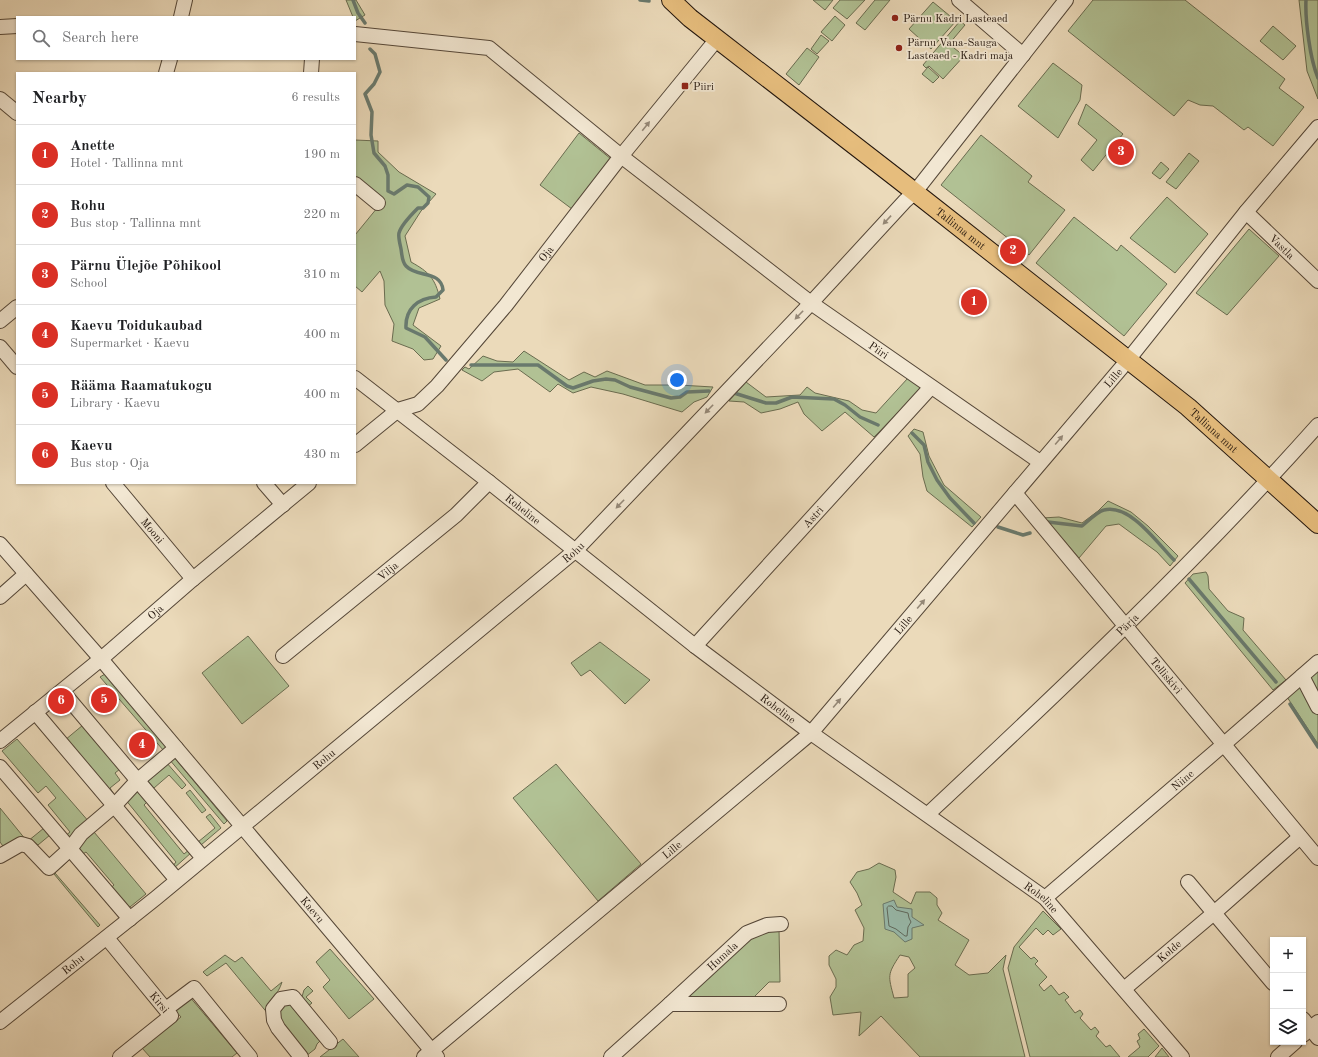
<!DOCTYPE html>
<html lang="en">
<head>
<meta charset="utf-8">
<style>
	:root { --surface:#fff; --page:#f6f6f6; --text:#202124; --muted:#757577; --line:#e0e0e0; --accent:#d93025 }
	body { margin:0; font-family:"Old Standard TT",serif; background:var(--page); color:var(--text) }
	.controls { position:absolute; right:12px; bottom:12px; display:grid; overflow:hidden; border-radius:0px; box-shadow:0 1px 3px #0004 }
	.controls button { width:36px; height:36px; display:grid; place-items:center; padding:0; border:0; border-bottom:1px solid var(--line); background:var(--surface); color:var(--text); font:20px sans-serif }
	.you { position:absolute; left:677px; top:380px; width:14px; height:14px; margin:-10px; border:3px solid #fff; border-radius:50%; background:#1a73e8; box-shadow:0 0 0 6px #1a73e833 }
	.badge { display:grid; place-items:center; width:26px; height:26px; border-radius:50%; background:var(--accent); color:#fff; font-size:13px; font-weight:700 }
	.pin { position:absolute; translate:-50% -50%; border:2px solid #fff; box-shadow:0 1px 4px #0006 }
	.list { margin:0; padding:0; list-style:none }
	h2 { display:flex; justify-content:space-between; align-items:center; height:52px; margin:0; padding:0 16px; font-size:17px }
	h2 small { font-size:13px; font-weight:400; color:var(--muted) }
	.list li { display:grid; grid-template-columns:26px 1fr auto; gap:12px; align-items:center; box-sizing:border-box; height:60px; padding:0 16px; border-top:1px solid var(--line) }
	.list b { display:block; font-size:15px; white-space:nowrap }
	.list p { margin:0; font-size:13px; white-space:nowrap; color:var(--muted) }
	.list em { font-size:13px; font-style:normal; color:var(--muted) }
	.icon { flex:none; width:22px; height:22px; fill:none; stroke:currentColor; stroke-width:2; stroke-linecap:round; stroke-linejoin:round }
	.map { position:relative; flex:none; width:1318px; height:1057px; overflow:hidden }
	.search { position:absolute; background:var(--surface); box-shadow:0 1px 3px #0004; left:16px; top:16px; width:340px; height:44px; display:flex; align-items:center; gap:10px; box-sizing:border-box; padding:0 14px; border-radius:0px; color:var(--muted); font-size:15px }
	.panel { position:absolute; background:var(--surface); box-shadow:0 1px 3px #0004; left:16px; top:72px; width:340px; height:412px; border-radius:0px }
	.map>svg:first-child { display:block }
</style>
</head>
<body>
<div class="map">
<svg width="1318" height="1057" viewBox="0 0 1318 1057">
	<rect width="100%" height="100%" fill="#ebdaba"/>
	<filter id="stains"><feTurbulence type="fractalNoise" baseFrequency=".005" numOctaves="4"/><feColorMatrix values="0 0 0 0 .2 0 0 0 0 .09 0 0 0 0 .02 0 0 0 .5 -.17"/></filter>
	<radialGradient id="worn" r=".72"><stop offset=".6" stop-color="#630" stop-opacity="0"/><stop offset="1" stop-color="#630" stop-opacity=".3"/></radialGradient>
	<path fill="#b1c194" stroke="#6a6c50" fill-rule="evenodd" d="M346 0H356L365 15 355 21V17H353Z
		M813 0H833L825 10Z
		M840 0H865L847 19 833 8Z
		M875 0H890L865 30 856 23Z
		M1093 0H1185L1285 79 1279 88 1304 107 1273 146 1248 127 1244 130 1213 106 1200 105 1188 100 1174 116 1068 31Z
		M1299 0H1318V99L1307 71Z
		M933 2 956 21 931 49 909 29Z
		M835 16 845 25 832 41 821 32Z
		M960 21 965 25 949 44 964 56 943 79 929 66 926 68 923 65Z
		M1273 26 1296 46 1283 60 1260 41Z
		M821 35 829 41 817 54 811 49Z
		M807 48 819 57 799 85 786 74Z
		M1053 63 1082 85 1080 100 1058 138 1018 106Z
		M928 67 939 77 933 83 922 74Z
		M1086 104 1123 134 1093 171 1081 160 1097 140 1078 124Z
		M579 133 611 159 572 209 540 185Z
		M981 135 1032 176 1028 182 1065 210 1029 255 941 185Z
		M355 140 378 141V152L399 172 436 194 421 211 405 236 411 262C429 272 435 278 440 299L419 308 413 325 441 346 433 359 424 360 413 349 392 341 394 324 385 305 384 281 380 271 362 292 355 286V235L382 202 355 179Z
		M1189 153 1199 161 1176 189 1166 182Z
		M1161 162 1169 169 1160 179 1152 173Z
		M1167 197 1208 234 1175 273 1130 238Z
		M1074 217 1117 251 1121 245 1167 284 1124 336 1036 263Z
		M1249 229 1279 256 1227 315 1196 293Z
		M524 351 569 380 584 372 595 377 607 371 645 385H679L713 387 707 397 694 402 682 412 623 394 591 387 573 393 558 384 550 392 518 369 494 372 482 381 462 370 465 367 469 369 483 356 497 361 513 362Z
		M908 378 920 385 921 389 874 437 845 412 822 431 804 414 798 402 780 409 761 413 744 402 729 401 746 382 766 397 800 395 807 387 815 393 849 401 862 410 876 413Z
		M914 429 923 432 929 456 944 485 981 517 972 527 927 491 923 477 920 454 908 436Z
		M1108 501 1131 512 1148 526 1178 556 1170 566 1157 552 1119 524 1106 526 1079 558 1062 538 1042 518 1059 517 1082 523 1098 511Z
		M1206 572 1208 576 1209 589 1228 611 1244 618 1243 630 1286 680 1273 690 1185 583 1193 574Z
		M248 636 289 686 242 724 202 673Z
		M600 642 650 680 625 704 590 670 581 676 571 663Z
		M1318 670V698L1310 677Z
		M105 674 167 748 164 751 100 677Z
		M1302 684 1318 714V744L1287 697Z
		M83 725 120 769 115 773 120 780 110 788 115 796 112 798 65 740Z
		M17 739 90 823 70 839 64 837 70 832 48 805 56 798 46 786 38 793 2 751Z
		M173 756 227 821 224 824 169 759Z
		M166 762 186 785 182 789 169 775 154 788 146 779Z
		M556 764 641 864 598 901 513 798Z
		M138 786 149 800 144 805 184 854 190 849 192 852 173 869 172 867 176 862 125 799Z
		M190 790 206 810 202 813 186 793Z
		M0 808 26 840 5 849 0 842Z
		M210 814 221 828 201 845 198 842 215 828 206 817Z
		M44 828 50 835 38 845 34 842 28 841Z
		M94 832 146 894 125 911 108 890 114 885 86 852 80 856 78 846 91 833Z
		M66 856 70 859 55 873 100 925 98 927 54 874 53 871Z
		M879 863 895 870 896 877 893 892 911 904 916 892H930L937 898V905L942 913 938 920 969 940 955 965 969 975 988 973 1006 955 1003 969 1025 1057H920L881 1016 859 1036 861 1012 833 1015 830 997 836 987V979L829 965V956L836 950 847 955 854 945 863 941 864 928 855 910 862 905 857 893 850 882 857 872 869 869ZM900 955 909 957 915 968 908 974V997L894 998C888 975 887 975 900 955Z
		M1043 911 1061 929 1053 935 1048 930 1043 935 1036 928 1019 947 1031 959 1034 957 1038 961 1035 964 1047 977 1039 985 1044 991 1051 985 1059 995 1064 992 1069 997 1065 1000 1075 1013 1080 1010 1083 1014 1080 1018 1091 1030 1095 1027 1099 1032 1096 1036 1106 1047 1110 1045 1120 1057H1030L1008 968 1014 947Z
		M779 929 780 982H769L751 1000 689 999V993L744 943 760 934Z
		M330 949 374 999 349 1019 323 987 330 980 316 962Z
		M225 955 235 962 242 957 271 991 282 982C278 996 268 999 269 1015L226 963 207 976 203 972Z
		M308 986 313 991 306 997 312 1003 307 1007 301 1000 304 990Z
		M189 996 237 1053 232 1057H150L142 1048 181 1017 173 1008Z
		M288 1000 320 1041 317 1044 315 1049 306 1056 279 1023V1006Z
		M1144 1029 1159 1046 1148 1057H1128L1140 1047 1137 1041 1140 1039 1138 1034Z
		M343 1039 359 1057H320Z
		M1162 1048 1169 1057H1155Z"/>
	<path fill="#98bbad" stroke="#69796d" d="M894 900 897 907 912 909V917L924 925 912 928V939L905 942 894 932 885 929 883 904Z"/>
	<g fill="none" stroke-linecap="round" stroke-linejoin="round">
		<path stroke="#5e685d" stroke-width="1" d="M889 906H892L896 910 908 913 909 918 911 922 908 927 907 936H905L896 929 889 926 887 908Z"/>
		<path stroke="#69796d" stroke-width="3.5" d="M353 0 358 13 365 23
			M640 0 649 1
			M1306 0C1305 20 1310 59 1318 78
			M370 49 375 54 380 72 374 84 365 94 372 112 371 135 374 153 385 166 388 175V191L394 194 407 185 418 187 429 197 428 203 423 208H418C412 214 401 225 399 233 398 237 400 244 401 249 402 255 402 262 406 266 417 278 441 270 443 290L436 297C418 298 405 309 406 328L425 337 446 360
			M471 365H538L567 386 573 388 593 381 606 379 615 380 630 387 671 398 680 397 687 392 709 391
			M734 393 766 403H776L792 397 834 399 845 405 860 417 878 425
			M912 433 924 445 928 462 937 480 950 498 974 523
			M1048 522 1082 526C1087 522 1098 511 1104 510 1130 503 1158 544 1174 560
			M998 527 1023 535 1030 533
			M1189 579 1276 682
			M1290 704 1318 747"/>
		<defs>
			<g id="minor">
				<path d="M959 0 1023 55"/>
				<path d="M181 17 185 0"/>
				<path d="M0 27 17 26"/>
				<path id="s1" d="M355 34 489 48 621 156 811 303 1040 462"/>
				<path d="M166 73 170 59"/>
				<path d="M311 73 312 59"/>
				<path d="M0 99 17 113"/>
				<path d="M355 184 378 203"/>
				<path id="s2" d="M1246 212 1318 281"/>
				<path d="M0 321 17 307"/>
				<path d="M0 347 17 367"/>
				<path id="s3" d="M355 378 489 482 695 646 811 733 1045 898 1182 1057"/>
				<path id="s4" d="M355 445 398 410 418 404 437 386 506 305 618 160 717 39"/>
				<path id="s5" d="M113 483 193 579"/>
				<path d="M264 483 283 505"/>
				<path id="s6" d="M1015 493 1318 858"/>
				<path id="s7" d="M0 544 101 659 437 1057"/>
				<path d="M0 597 26 574"/>
				<path id="s8" d="M695 646 931 387"/>
				<path id="s9" d="M283 656 456 515 489 482"/>
				<path d="M1302 676 1318 707"/>
				<path d="M62 691 203 858"/>
				<path d="M35 712 177 880"/>
				<path id="s10" d="M0 741 101 659 193 579 309 483"/>
				<path d="M0 767 130 919"/>
				<path id="s11" d="M928 814C1062 689 1196 562 1318 425"/>
				<path d="M0 856 21 844 28 846 49 868 70 849 81 834 114 806 138 780 176 748"/>
				<path d="M1188 882 1273 983"/>
				<path id="s12" d="M1045 898 1223 745 1318 662"/>
				<path id="s13" d="M107 938 171 1016 120 1057"/>
				<path id="s14" d="M1124 989 1214 913 1300 837"/>
				<path id="s15" d="M670 1004 747 933 767 925 781 924"/>
				<path d="M166 1009 194 988 250 1057"/>
				<path d="M1303 1019 1318 1038"/>
				<path id="s16" d="M0 1022 156 898 576 550 811 303 905 201 915 192 1066 0"/>
				<path d="M1303 1035 1318 1022"/>
				<path d="M301 1057 278 1028 274 1020 273 1009 281 999 293 997 330 1042"/>
				<path id="s17" d="M424 1057 811 733 1128 360 1246 212 1318 127"/>
				<path d="M611 1057 670 1004H779"/>
				<path d="M1278 1057 1295 1042"/>
			</g>
			<g id="major">
				<path id="s18" d="M671 0 690 18 898 179 1188 407 1318 524"/>
			</g>
		</defs>
		<use href="#minor" stroke="#554738" stroke-width="16"/>
		<use href="#major" stroke="#23160d" stroke-width="20"/>
		<use href="#minor" stroke="#f2e7d2" stroke-width="14"/>
		<use href="#major" stroke="#e6bd7d" stroke-width="18"/>
	</g>
	<defs><path id="oneway-solid" d="M-6-.8H1V-3.2L6.5 0L1 3.2V.8H-6Z"/></defs>
	<g fill="#958979">
		<use href="#oneway-solid" transform="translate(646 126) rotate(-51)"/>
		<use href="#oneway-solid" transform="translate(887 220) rotate(133)"/>
		<use href="#oneway-solid" transform="translate(799 315) rotate(134)"/>
		<use href="#oneway-solid" transform="translate(709 409) rotate(134)"/>
		<use href="#oneway-solid" transform="translate(1059 440) rotate(-50)"/>
		<use href="#oneway-solid" transform="translate(620 504) rotate(134)"/>
		<use href="#oneway-solid" transform="translate(921 604) rotate(-50)"/>
		<use href="#oneway-solid" transform="translate(837 703) rotate(-50)"/>
	</g>
	<g fill="#8f2418" stroke="#f2e7d2" stroke-width="1.5">
		<circle cx="895" cy="18" r="4"/>
		<circle cx="899" cy="48" r="4"/>
		<rect x="681" y="82" width="8" height="8" rx="2"/>
	</g>
	<g text-anchor="middle" stroke-width="3.5" stroke-linejoin="round" paint-order="stroke">
		<g font-size="11" fill="#23160d" stroke="#f2e7d2" text-anchor="start">
			<text x="903" y="22">Pärnu Kadri Lasteaed</text>
			<text x="907" y="46">Pärnu Vana-Sauga<tspan x="907" dy="13">Lasteaed - Kadri maja</tspan></text>
			<text x="693" y="90">Piiri</text>
		</g>
		<g font-size="11" fill="#23160d" stroke="#f2e7d2">
			<text dy="4" stroke="none"><textPath href="#s18" startOffset="369">Tallinna mnt</textPath></text>
			<text dy="4" stroke="none"><textPath href="#s2" startOffset="50">Vastla</textPath></text>
			<text dy="4" stroke="none"><textPath href="#s4" startOffset="274">Oja</textPath></text>
			<text dy="4" stroke="none"><textPath href="#s1" startOffset="628">Piiri</textPath></text>
			<text dy="4" stroke="none"><textPath href="#s17" startOffset="971">Lille</textPath></text>
			<text dy="4" stroke="none"><textPath href="#s18" startOffset="693">Tallinna mnt</textPath></text>
			<text dy="4" stroke="none"><textPath href="#s3" startOffset="213">Roheline</textPath></text>
			<text dy="4" stroke="none"><textPath href="#s8" startOffset="175">Astri</textPath></text>
			<text dy="4" stroke="none"><textPath href="#s5" startOffset="62">Mooni</textPath></text>
			<text dy="4" stroke="none"><textPath href="#s16" startOffset="741">Rohu</textPath></text>
			<text dy="4" stroke="none"><textPath href="#s9" startOffset="135">Vilja</textPath></text>
			<text dy="4" stroke="none"><textPath href="#s10" startOffset="202">Oja</textPath></text>
			<text dy="4" stroke="none"><textPath href="#s17" startOffset="647">Lille</textPath></text>
			<text dy="4" stroke="none"><textPath href="#s11" startOffset="275">Pärja</textPath></text>
			<text dy="4" stroke="none"><textPath href="#s6" startOffset="237">Telliskivi</textPath></text>
			<text dy="4" stroke="none"><textPath href="#s3" startOffset="537">Roheline</textPath></text>
			<text dy="4" stroke="none"><textPath href="#s16" startOffset="417">Rohu</textPath></text>
			<text dy="4" stroke="none"><textPath href="#s12" startOffset="181">Niine</textPath></text>
			<text dy="4" stroke="none"><textPath href="#s17" startOffset="323">Lille</textPath></text>
			<text dy="4" stroke="none"><textPath href="#s3" startOffset="861">Roheline</textPath></text>
			<text dy="4" stroke="none"><textPath href="#s7" startOffset="481">Kaevu</textPath></text>
			<text dy="4" stroke="none"><textPath href="#s14" startOffset="59">Kolde</textPath></text>
			<text dy="4" stroke="none"><textPath href="#s15" startOffset="71">Humala</textPath></text>
			<text dy="4" stroke="none"><textPath href="#s16" startOffset="93">Rohu</textPath></text>
			<text dy="4" stroke="none"><textPath href="#s13" startOffset="83">Kirsi</textPath></text>
		</g>
	</g>
	<rect width="100%" height="100%" filter="url(#stains)"/>
	<rect width="100%" height="100%" fill="url(#worn)"/>
</svg>
<div class="controls">
<button>+</button>
<button>−</button>
<button><svg class="icon" aria-label="layers" viewBox="0 0 24 24"><path d="M12 4l9 5-9 5-9-5zM3 14l9 5 9-5"/></svg></button>
</div>
<div class="you"></div>
<div class="pin badge" style="left:974px;top:302px">1</div>
<div class="pin badge" style="left:1013px;top:251px">2</div>
<div class="pin badge" style="left:1121px;top:152px">3</div>
<div class="pin badge" style="left:142px;top:745px">4</div>
<div class="pin badge" style="left:104px;top:700px">5</div>
<div class="pin badge" style="left:61px;top:701px">6</div>
<div class="search"><svg class="icon" aria-label="search" viewBox="0 0 24 24"><circle cx="10" cy="10" r="6"/><path d="M15 15l6 6"/></svg>Search here</div>
<section class="panel">
<h2>Nearby<small>6 results</small></h2>
<ul class="list">
<li><span class="badge">1</span><div><b>Anette</b><p>Hotel · Tallinna mnt</p></div><em>190 m</em></li>
<li><span class="badge">2</span><div><b>Rohu</b><p>Bus stop · Tallinna mnt</p></div><em>220 m</em></li>
<li><span class="badge">3</span><div><b>Pärnu Ülejõe Põhikool</b><p>School</p></div><em>310 m</em></li>
<li><span class="badge">4</span><div><b>Kaevu Toidukaubad</b><p>Supermarket · Kaevu</p></div><em>400 m</em></li>
<li><span class="badge">5</span><div><b>Rääma Raamatukogu</b><p>Library · Kaevu</p></div><em>400 m</em></li>
<li><span class="badge">6</span><div><b>Kaevu</b><p>Bus stop · Oja</p></div><em>430 m</em></li>
</ul>
</section>
</div>
</body>
</html>
